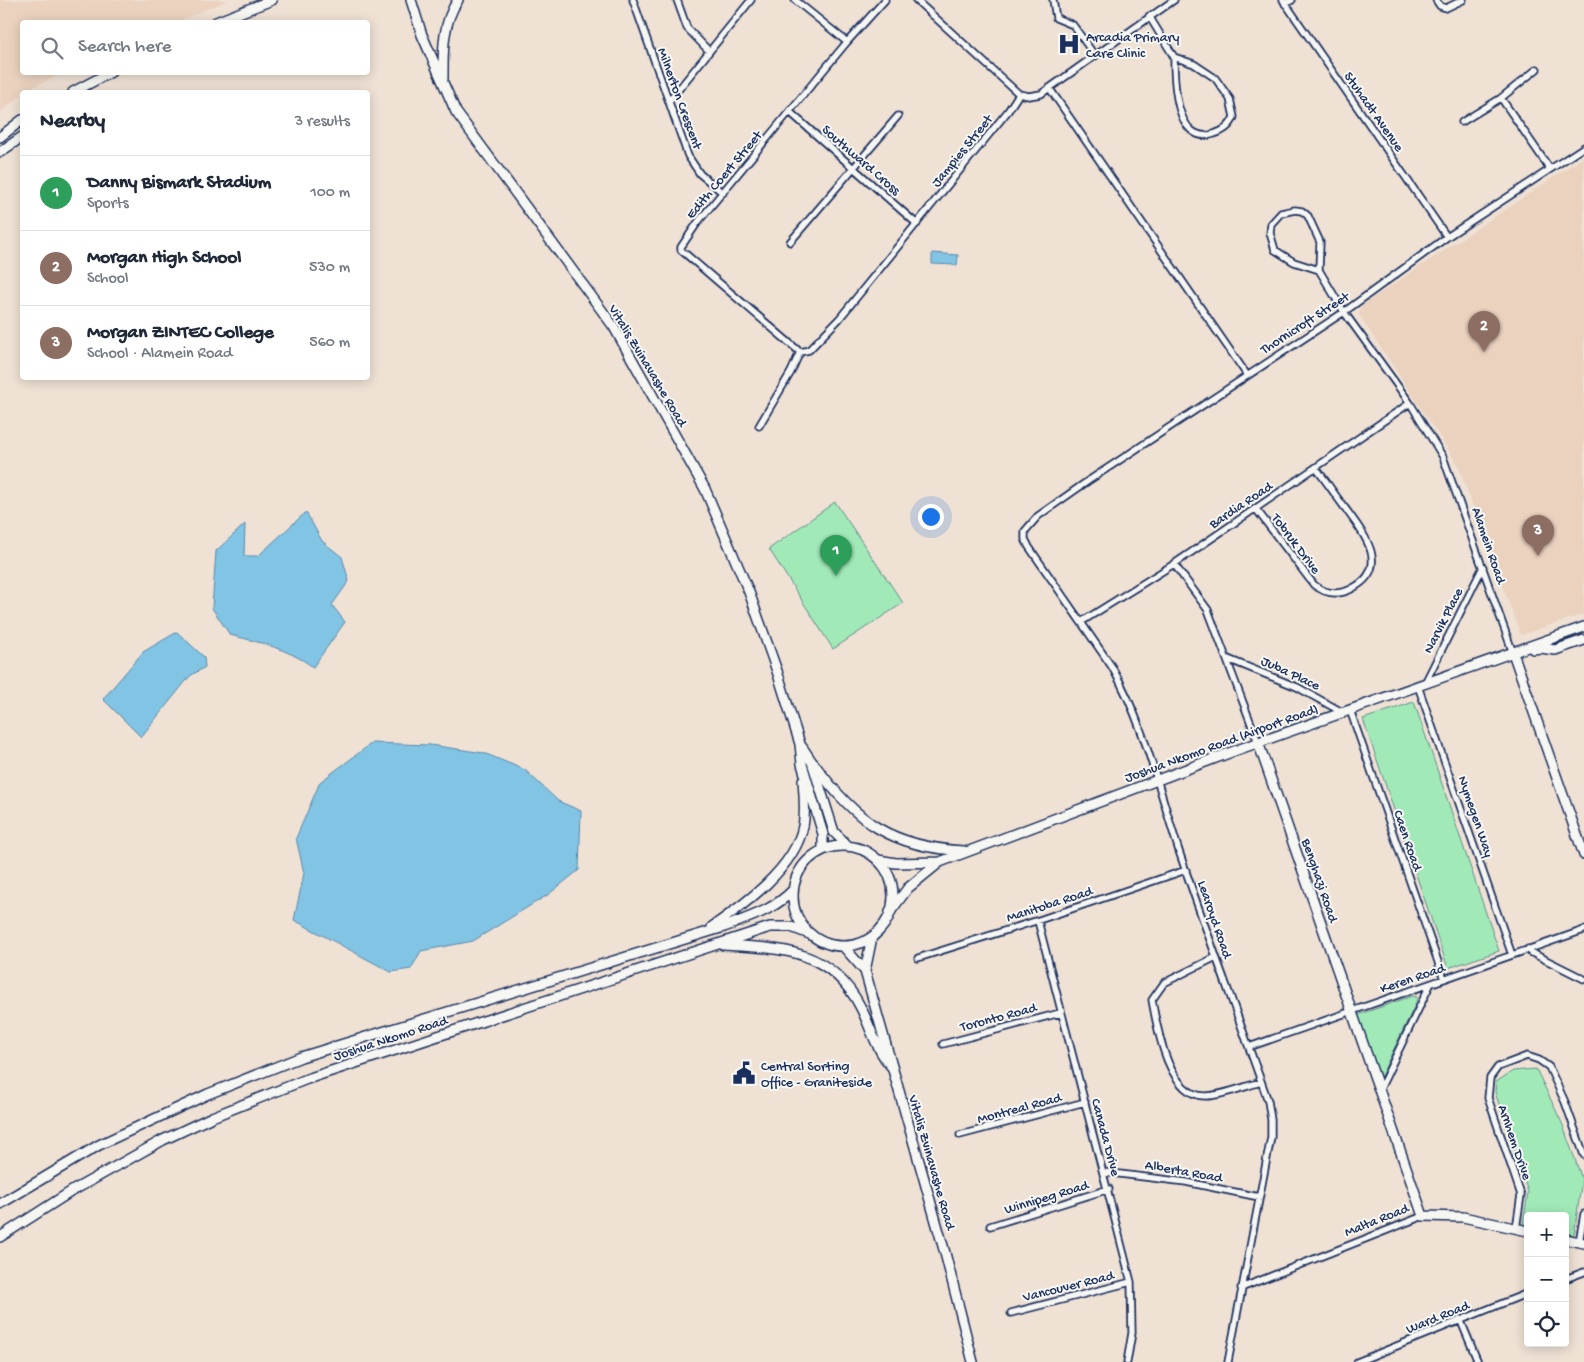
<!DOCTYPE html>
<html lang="en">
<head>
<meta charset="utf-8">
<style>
	:root { --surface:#fff; --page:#f6f6f7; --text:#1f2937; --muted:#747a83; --line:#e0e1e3; --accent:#2563eb }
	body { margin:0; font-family:"Gochi Hand",sans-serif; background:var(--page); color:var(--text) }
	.controls { position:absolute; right:15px; bottom:15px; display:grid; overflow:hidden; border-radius:5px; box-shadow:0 2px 12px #0003 }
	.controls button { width:45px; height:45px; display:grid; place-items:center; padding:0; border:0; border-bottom:1px solid var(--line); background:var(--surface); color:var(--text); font:25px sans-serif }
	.you { position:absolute; left:930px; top:516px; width:18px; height:18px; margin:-12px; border:4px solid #fff; border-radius:50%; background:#1a73e8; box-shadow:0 0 0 8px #1a73e833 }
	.badge { display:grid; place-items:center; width:32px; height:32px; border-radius:50%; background:var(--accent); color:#fff; font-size:16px; font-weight:700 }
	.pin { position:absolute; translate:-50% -41px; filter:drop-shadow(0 1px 2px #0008) }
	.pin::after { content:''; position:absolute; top:26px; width:18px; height:15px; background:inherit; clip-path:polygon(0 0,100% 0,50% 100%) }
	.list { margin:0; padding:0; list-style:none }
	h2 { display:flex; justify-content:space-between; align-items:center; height:65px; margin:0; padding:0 20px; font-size:21px }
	h2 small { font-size:16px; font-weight:400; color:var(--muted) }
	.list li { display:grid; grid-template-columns:32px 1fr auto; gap:15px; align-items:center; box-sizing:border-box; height:75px; padding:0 20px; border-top:1px solid var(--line) }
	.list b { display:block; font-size:19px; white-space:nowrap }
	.list p { margin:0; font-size:16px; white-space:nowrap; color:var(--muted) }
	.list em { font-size:16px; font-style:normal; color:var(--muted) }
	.icon { flex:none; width:28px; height:28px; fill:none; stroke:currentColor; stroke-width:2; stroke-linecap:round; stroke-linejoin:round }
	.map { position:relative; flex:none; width:1584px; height:1362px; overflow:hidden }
	.search { position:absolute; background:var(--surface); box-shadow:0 2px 12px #0003; left:20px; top:20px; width:350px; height:55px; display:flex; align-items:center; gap:12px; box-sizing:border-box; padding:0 18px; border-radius:5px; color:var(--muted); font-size:19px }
	.panel { position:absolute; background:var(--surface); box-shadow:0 2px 12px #0003; left:20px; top:90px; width:350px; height:290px; border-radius:5px }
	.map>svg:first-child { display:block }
</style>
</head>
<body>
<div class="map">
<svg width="1584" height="1362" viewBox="0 0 1584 1362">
	<rect width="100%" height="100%" fill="#efe1d4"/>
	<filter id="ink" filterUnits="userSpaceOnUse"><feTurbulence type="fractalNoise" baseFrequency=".02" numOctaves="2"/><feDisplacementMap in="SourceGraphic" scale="10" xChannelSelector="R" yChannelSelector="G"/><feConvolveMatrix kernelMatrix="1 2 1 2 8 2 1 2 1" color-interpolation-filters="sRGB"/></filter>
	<g filter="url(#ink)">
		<path fill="#ead2bf" d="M0 0H228L177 22H22V72L64 73 22 92V95L0 112Z
			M1584 157V614L1521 635 1457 463 1359 315 1361 306Z"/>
		<path fill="#a1eab8" stroke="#5e8c8b" d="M835 502 903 603 833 649 769 549Z
			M1414 702 1499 951 1448 968 1363 719Z
			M1412 996 1417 997 1416 1003 1379 1080 1358 1015Z
			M1536 1069 1562 1123 1582 1179 1574 1235 1565 1233V1216H1528V1225L1523 1224 1528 1192 1495 1092 1496 1082 1513 1071Z"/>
		<path fill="#82c4e3" stroke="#5988ae" d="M932 253 958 255 957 265 932 264Z
			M306 512 322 541 342 557 349 581 332 605 345 622 313 667C289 649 259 642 230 635L212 608 216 551 245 524 244 556H258Z
			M177 632 204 657 205 667 190 676 141 737 103 699 143 652Z
			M372 743 430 745 484 753 525 770 558 801 581 811 579 870 549 894 473 941 421 951 411 969 391 972 294 920 304 873 296 838 320 782Z"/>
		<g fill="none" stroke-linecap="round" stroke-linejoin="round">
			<defs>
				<path id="street" d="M633 0 688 156 700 174 723 193
					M677 0 687 28 708 50
					M795 0 847 42
					M885 0 847 42 698 222 681 247V250L800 352 809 350 839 319 1008 111 1019 94 1029 96 1041 94 1174 0
					M916 0 1019 94
					M1053 0 1056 18 1073 25 1095 56
					M1283 0 1447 237
					M1436 0 1440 6 1446 8 1463 0
					M1285 4 1292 0
					M1149 16 1174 57 1194 64 1215 78 1230 99 1234 117C1230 127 1223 131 1214 134 1175 146 1174 80 1174 57
					M1050 89 1247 375
					M1501 98 1550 169
					M670 100 751 0
					M791 113 917 224
					M1462 122 1501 98 1537 69
					M790 242 898 116
					M1319 270 1294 262 1275 250 1270 233 1271 224 1281 213 1295 210 1302 211 1308 216 1320 242 1319 270 1344 312 1410 403 1443 457 1513 653
					M759 426 791 372 800 352
					M1256 509 1314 585C1326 594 1339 596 1353 588 1392 567 1363 533 1345 508 1335 495 1326 481 1316 468
					M1174 564 1208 610 1258 742
					M1081 622 1174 564 1410 403
					M1228 659 1297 687 1342 712
					M1425 683 1483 567
					M1418 686 1512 955
					M1350 710 1444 979
					M1038 921 1131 1282 1132 1333 1127 1362
					M1528 949 1532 953 1584 979
					M1216 957 1164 983 1152 1000C1157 1027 1168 1097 1206 1096 1221 1096 1246 1086 1261 1082
					M918 958 1042 919 1186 870
					M943 1044 1060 1013
					M1249 1047 1584 930
					M1379 1091 1430 985
					M960 1135 1085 1102
					M1103 1172 1186 1182 1259 1197
					M990 1226 1109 1189
					M1516 1229 1521 1195 1488 1098 1490 1078 1498 1067 1527 1056 1539 1060 1549 1067 1565 1102 1584 1155
					M1579 1242 1584 1214
					M1565 1279 1584 1272
					M1241 1288 1423 1216
					M1011 1313 1131 1282
					M1460 1319 1478 1362
					M1228 1362 1271 1137V1120L1268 1101C1239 1018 1207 935 1179 851 1159 790 1144 723 1112 667L1029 547 1025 539V531L1038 516 1088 481 1344 312 1447 237 1584 147
					M1357 1362 1528 1293"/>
				<path id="secondary" d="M1533 649 1541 648 1555 650 1584 640
					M1513 653 1584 855
					M1258 742 1423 1216 1463 1217 1528 1231
					M814 764C856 822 891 847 964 851
					M878 860 896 863 940 862
					M890 912 908 888 940 862 1237 750 1584 627
					M1565 1239 1584 1243"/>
				<path id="primary" d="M411 0 422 35 456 112 614 327 705 489 749 592 777 671 800 744 802 764 823 834V850
					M216 22 272 0
					M443 79C443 51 442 24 458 0
					M73 92 111 72
					M0 137 22 120
					M0 152 22 137
					M802 747 812 762 834 832 848 846
					M793 896a50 50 0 1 1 100 0a50 50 0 1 1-100 0Z
					M712 927C745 904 795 868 803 826 806 811 804 795 803 780
					M872 937 865 971 945 1253 973 1362
					M723 945C782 948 831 949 861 1008 871 1028 876 1049 891 1066
					M843 946 865 971
					M0 1204 99 1145 208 1094 301 1057 724 927C750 917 774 910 793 890
					M0 1237 72 1191 163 1140 212 1117 307 1079 770 927H791L812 935"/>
			</defs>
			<use href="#street" stroke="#1b2f5e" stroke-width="9"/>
			<use href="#secondary" stroke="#1b2f5e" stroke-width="12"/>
			<use href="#primary" stroke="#1b2f5e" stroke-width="12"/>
			<use href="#street" stroke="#f6f6f2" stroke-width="5.5"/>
			<use href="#secondary" stroke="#f6f6f2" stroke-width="9"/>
			<use href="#primary" stroke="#f6f6f2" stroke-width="9"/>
		</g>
	</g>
	<defs>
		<symbol id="hospital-bare" viewBox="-9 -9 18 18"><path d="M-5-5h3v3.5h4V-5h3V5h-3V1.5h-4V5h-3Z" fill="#1b2f5e" stroke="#f6f6f2" stroke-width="2.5" paint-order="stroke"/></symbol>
		<symbol id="civic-bare" viewBox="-9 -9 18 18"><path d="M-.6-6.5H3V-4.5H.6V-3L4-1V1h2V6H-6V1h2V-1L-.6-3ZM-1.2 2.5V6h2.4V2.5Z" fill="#1b2f5e" stroke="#f6f6f2" stroke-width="2.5" paint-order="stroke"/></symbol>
	</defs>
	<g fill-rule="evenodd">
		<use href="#hospital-bare" x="1053" y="28" width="32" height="32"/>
		<use href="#civic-bare" x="728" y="1057" width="32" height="32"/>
	</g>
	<g text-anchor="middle" stroke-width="4" stroke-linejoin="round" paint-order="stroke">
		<g font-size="14" fill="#1b2f5e" stroke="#f6f6f2" text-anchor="start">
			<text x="1086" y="41">Arcadia Primary<tspan x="1086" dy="16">Care Clinic</tspan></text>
			<text x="761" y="1070">Central Sorting<tspan x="761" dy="16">Office - Graniteside</tspan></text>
		</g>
		<g font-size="14" fill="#1b2f5e" stroke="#f6f6f2">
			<text transform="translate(681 98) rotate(70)" y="5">Milnerton Crescent</text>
			<text transform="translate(1375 111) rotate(55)" y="5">Stuhadt Avenue</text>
			<text transform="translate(961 150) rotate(-51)" y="5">Jampies Street</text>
			<text transform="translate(862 159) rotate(41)" y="5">Southward Cross</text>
			<text transform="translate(723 174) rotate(-50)" y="5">Edith Coert Street</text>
			<text transform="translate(1304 322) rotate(-33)" y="5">Thornicroft Street</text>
			<text transform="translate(649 365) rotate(59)" y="5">Vitalis Zvinavashe Road</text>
			<text transform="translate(1240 504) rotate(-34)" y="5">Bardia Road</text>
			<text transform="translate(1297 543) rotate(53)" y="5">Tobruk Drive</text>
			<text transform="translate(1490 545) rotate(71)" y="5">Alamein Road</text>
			<text transform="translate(1442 620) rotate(-63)" y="5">Narvik Place</text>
			<text transform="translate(1291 672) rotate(25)" y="5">Juba Place</text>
			<text transform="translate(1221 742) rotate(-20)" y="5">Joshua Nkomo Road (Airport Road)</text>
			<text transform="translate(1477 816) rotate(71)" y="5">Nymegen Way</text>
			<text transform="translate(1409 840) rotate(71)" y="5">Caen Road</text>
			<text transform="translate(1321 880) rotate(71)" y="5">Benghazi Road</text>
			<text transform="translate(1049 903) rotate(-18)" y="5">Manitoba Road</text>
			<text transform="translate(1216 919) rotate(71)" y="5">Learoyd Road</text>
			<text transform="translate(1412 977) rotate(-19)" y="5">Keren Road</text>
			<text transform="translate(998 1016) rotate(-15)" y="5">Toronto Road</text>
			<text transform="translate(390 1037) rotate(-18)" y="5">Joshua Nkomo Road</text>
			<text transform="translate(1019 1107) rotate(-15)" y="5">Montreal Road</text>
			<text transform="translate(1107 1137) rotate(75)" y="5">Canada Drive</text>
			<text transform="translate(1516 1142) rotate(71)" y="5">Arnhem Drive</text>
			<text transform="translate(933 1162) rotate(74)" y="5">Vitalis Zvinavashe Road</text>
			<text transform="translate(1184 1170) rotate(10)" y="5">Alberta Road</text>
			<text transform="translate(1046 1196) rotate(-17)" y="5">Winnipeg Road</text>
			<text transform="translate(1376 1219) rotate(-22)" y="5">Malta Road</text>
			<text transform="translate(1068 1285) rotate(-14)" y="5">Vancouver Road</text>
			<text transform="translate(1437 1316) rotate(-22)" y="5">Ward Road</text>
		</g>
	</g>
</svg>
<div class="controls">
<button>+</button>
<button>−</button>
<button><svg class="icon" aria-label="locate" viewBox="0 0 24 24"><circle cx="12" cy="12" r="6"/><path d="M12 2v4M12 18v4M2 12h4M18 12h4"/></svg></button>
</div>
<div class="you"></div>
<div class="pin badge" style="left:836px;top:576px;background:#2e9e5b">1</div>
<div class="pin badge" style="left:1484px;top:352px;background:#8d6e63">2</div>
<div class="pin badge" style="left:1538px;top:556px;background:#8d6e63">3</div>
<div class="search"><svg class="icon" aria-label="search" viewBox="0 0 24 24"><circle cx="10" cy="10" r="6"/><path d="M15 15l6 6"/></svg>Search here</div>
<section class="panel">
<h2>Nearby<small>3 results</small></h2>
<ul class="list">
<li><span class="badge" style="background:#2e9e5b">1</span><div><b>Danny Bismark Stadium</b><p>Sports</p></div><em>100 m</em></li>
<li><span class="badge" style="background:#8d6e63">2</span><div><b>Morgan High School</b><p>School</p></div><em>530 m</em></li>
<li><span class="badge" style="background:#8d6e63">3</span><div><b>Morgan ZINTEC College</b><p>School · Alamein Road</p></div><em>560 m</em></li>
</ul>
</section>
</div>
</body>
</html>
